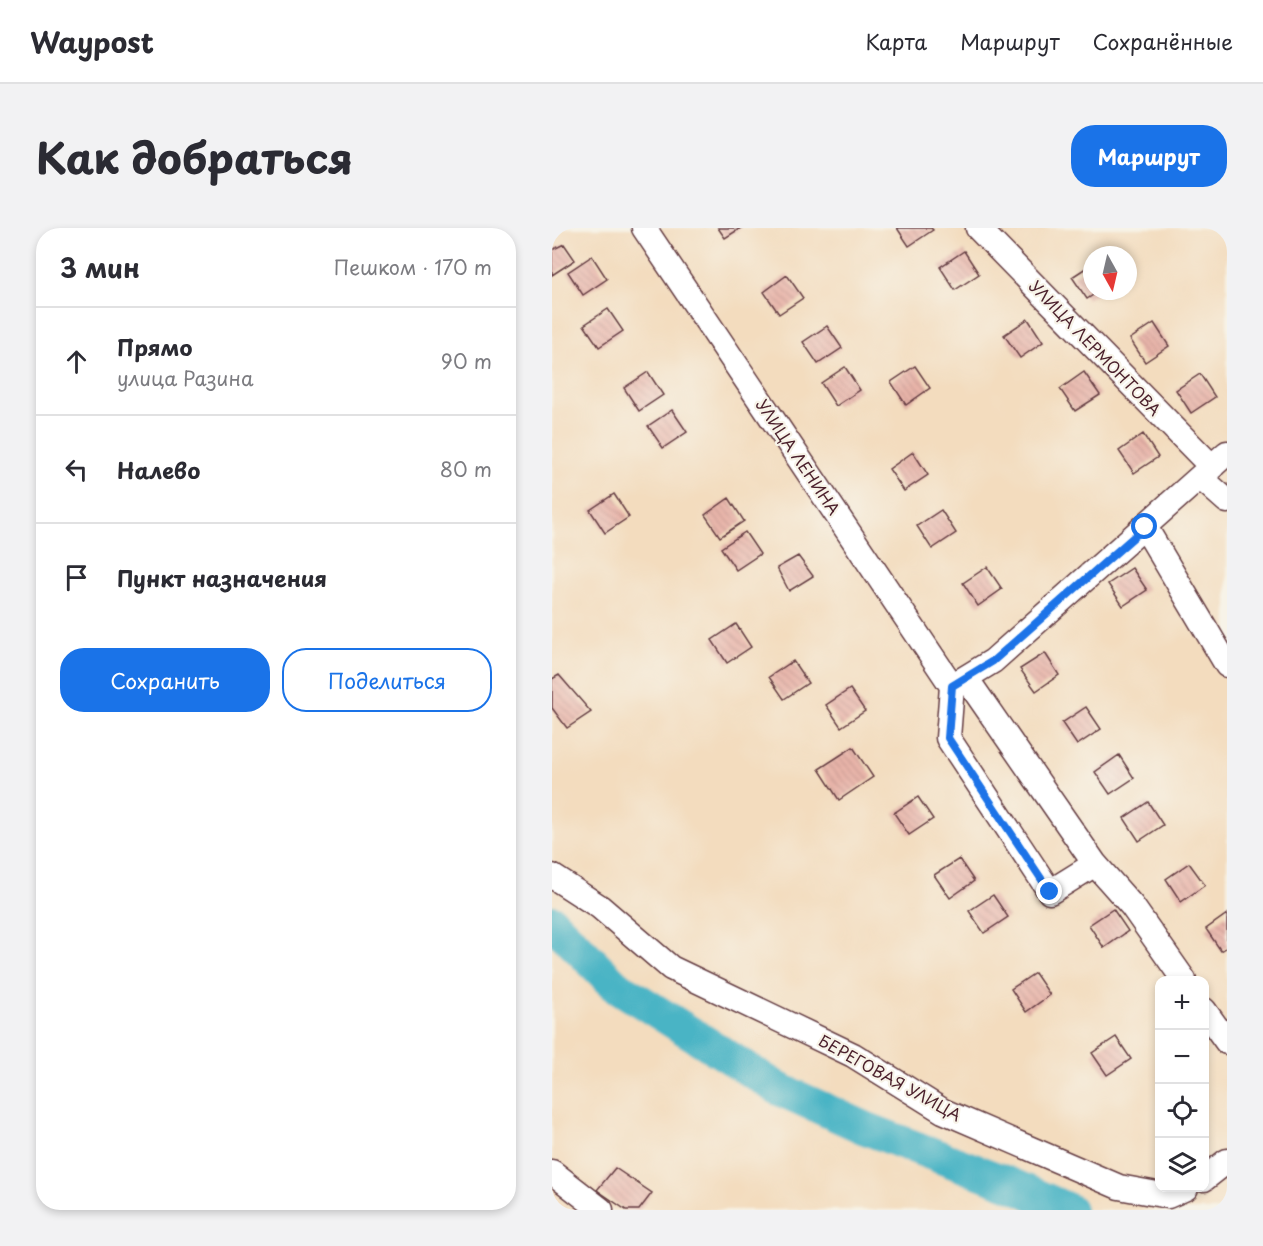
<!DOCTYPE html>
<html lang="ru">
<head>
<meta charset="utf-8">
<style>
	:root { --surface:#fff; --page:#f2f2f3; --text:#2b2b33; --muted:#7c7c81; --line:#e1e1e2; --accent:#1a73e8 }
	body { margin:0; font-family:"Playpen Sans",sans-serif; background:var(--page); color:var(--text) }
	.controls { position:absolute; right:18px; bottom:18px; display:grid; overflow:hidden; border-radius:12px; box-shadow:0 3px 9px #0003 }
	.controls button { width:54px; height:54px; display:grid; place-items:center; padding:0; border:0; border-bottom:2px solid var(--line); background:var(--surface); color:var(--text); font:30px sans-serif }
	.compass { position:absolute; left:531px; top:18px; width:54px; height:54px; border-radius:50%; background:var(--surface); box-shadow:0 3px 9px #0003; rotate:172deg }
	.stop { position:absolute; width:18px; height:18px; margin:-14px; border:4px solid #1a73e8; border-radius:50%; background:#fff }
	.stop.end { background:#1a73e8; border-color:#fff; box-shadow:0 2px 6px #0008 }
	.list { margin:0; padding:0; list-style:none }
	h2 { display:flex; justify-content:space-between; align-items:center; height:78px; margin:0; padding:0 24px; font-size:26px }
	h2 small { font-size:20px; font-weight:400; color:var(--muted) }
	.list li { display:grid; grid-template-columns:39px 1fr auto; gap:18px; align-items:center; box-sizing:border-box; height:108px; padding:0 24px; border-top:2px solid var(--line) }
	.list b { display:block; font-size:22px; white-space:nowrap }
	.list p { margin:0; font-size:20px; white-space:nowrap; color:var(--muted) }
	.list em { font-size:20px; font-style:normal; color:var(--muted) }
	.actions { display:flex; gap:12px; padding:18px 24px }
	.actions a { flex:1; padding:14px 0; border:2px solid var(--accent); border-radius:24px; text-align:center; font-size:21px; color:var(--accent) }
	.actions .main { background:var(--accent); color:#fff }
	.icon { flex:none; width:33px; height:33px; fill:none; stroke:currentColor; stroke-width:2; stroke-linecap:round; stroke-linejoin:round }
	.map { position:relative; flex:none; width:675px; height:982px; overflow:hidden; border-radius:24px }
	header { display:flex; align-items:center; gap:36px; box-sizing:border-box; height:84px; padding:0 30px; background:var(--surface); border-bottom:2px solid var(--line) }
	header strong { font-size:28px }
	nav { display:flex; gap:33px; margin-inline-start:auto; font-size:21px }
	.intro { display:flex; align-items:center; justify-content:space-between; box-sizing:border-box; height:144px; padding:0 36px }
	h1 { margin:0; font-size:42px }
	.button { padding:15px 27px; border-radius:24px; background:var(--accent); color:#fff; font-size:21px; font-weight:700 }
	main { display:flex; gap:36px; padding:0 36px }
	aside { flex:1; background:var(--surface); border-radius:24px; box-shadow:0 3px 9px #0003 }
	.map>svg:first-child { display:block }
</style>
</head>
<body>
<header>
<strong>Waypost</strong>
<nav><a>Карта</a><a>Маршрут</a><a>Сохранённые</a></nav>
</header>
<div class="intro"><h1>Как добраться</h1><a class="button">Маршрут</a></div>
<main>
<aside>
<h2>3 мин<small>Пешком · 170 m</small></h2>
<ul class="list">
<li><svg class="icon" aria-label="ahead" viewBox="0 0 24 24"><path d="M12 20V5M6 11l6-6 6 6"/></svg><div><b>Прямо</b><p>улица Разина</p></div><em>90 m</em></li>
<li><svg class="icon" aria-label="left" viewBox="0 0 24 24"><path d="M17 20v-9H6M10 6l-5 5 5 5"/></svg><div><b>Налево</b></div><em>80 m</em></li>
<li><svg class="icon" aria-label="arrive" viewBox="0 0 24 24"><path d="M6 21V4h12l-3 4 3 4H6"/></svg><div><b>Пункт назначения</b></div></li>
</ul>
<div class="actions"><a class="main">Сохранить</a><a>Поделиться</a></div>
</aside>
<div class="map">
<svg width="675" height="982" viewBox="0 0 675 982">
	<defs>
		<pattern id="building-back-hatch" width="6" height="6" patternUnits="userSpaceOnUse" patternTransform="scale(1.5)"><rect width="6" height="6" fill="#e8b4a9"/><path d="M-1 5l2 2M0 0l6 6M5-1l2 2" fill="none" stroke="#c89a92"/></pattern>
	</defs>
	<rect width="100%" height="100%" fill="#f7f3e8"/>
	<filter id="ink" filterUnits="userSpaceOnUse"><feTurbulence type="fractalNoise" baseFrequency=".0167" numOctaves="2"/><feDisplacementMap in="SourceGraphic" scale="12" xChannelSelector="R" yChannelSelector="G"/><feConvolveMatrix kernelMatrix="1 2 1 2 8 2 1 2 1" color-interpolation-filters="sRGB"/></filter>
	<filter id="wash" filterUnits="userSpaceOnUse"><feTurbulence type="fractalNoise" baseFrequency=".008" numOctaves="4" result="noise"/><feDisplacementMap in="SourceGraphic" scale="24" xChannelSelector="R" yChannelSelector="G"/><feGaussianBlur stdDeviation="1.35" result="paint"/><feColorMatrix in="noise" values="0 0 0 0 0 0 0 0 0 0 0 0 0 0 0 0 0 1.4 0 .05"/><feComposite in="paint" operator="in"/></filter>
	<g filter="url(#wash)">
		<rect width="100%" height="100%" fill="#f3dcbe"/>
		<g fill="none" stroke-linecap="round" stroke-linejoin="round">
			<path stroke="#48b4c5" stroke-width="34" d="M0 694 63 757 227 861 313 900 458 956 517 982"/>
		</g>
		<g id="blocks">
			<path fill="url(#building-back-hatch)" d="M166 0H189L173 10Z
				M345 0H379L381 2 357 18Z
				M12 16 23 32 0 47V22Z
				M412 23 427 46 403 62 388 39Z
				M40 28 55 51 31 67 16 44Z
				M540 36V63H547L535 71 520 49Z
				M235 47 251 70 227 86 212 64Z
				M56 81 71 103 47 119 32 97Z
				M476 91 491 114 468 130 452 107Z
				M602 95 617 118 593 134 578 111Z
				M275 98 290 120 266 136 251 114Z
				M363 138 378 160 354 177 339 154Z
				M293 139 308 162 284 178 269 155Z
				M96 144 111 167 87 183 72 160Z
				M532 144 548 167 523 183 508 161Z
				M648 146 663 169 639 185 624 162Z
				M120 182 135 204 111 220 96 198Z
				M591 206 606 229 582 245 567 223Z
				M361 224 376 247 352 263 337 241Z
				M62 266 77 289 53 305 38 282Z
				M177 270 192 293 168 309 153 287Z
				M389 282 404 305 380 321 365 298Z
				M193 304 208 326 184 342 169 320Z
				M246 328 261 348 237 363 225 340Z
				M435 339 450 361 426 378 411 355Z
				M580 340 595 362 571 378 556 356Z
				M184 396 199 419 175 435 160 412Z
				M493 425 507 447 484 463 468 441Z
				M241 433 256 455 232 471 217 449Z
				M7 447 39 484 15 500 0 480V451Z
				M298 461 313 483 289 499 274 477Z
				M534 479 549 501 525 517 510 495Z
				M301 519 321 549 287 572 267 541Z
				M567 527 582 550 558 566 543 544Z
				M366 569 381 591 357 607 342 585Z
				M596 574 611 597 587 613 572 590Z
				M407 631 422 653 398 670 382 647Z
				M637 635 653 657 629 674 614 651Z
				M441 667 456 689 432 705 417 683Z
				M561 681 576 703 552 720 537 697Z
				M675 686V719L669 723 654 701Z
				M483 745 498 767 474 784 459 761Z
				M564 809 579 831 555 847 540 825Z
				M63 940 100 965 87 982H74L45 962Z"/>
		</g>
	</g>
	<g filter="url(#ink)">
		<use href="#blocks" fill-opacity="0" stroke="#633b41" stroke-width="1.5"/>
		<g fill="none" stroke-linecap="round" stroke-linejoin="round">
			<defs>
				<path id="minor" d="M92 0 400 458
					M426 0 660 239
					M649 250 675 273
					M593 299 675 437
					M414 450 543 636 580 678 632 752
					M400 458 441 433 675 225
					M400 458 396 510 498 664 543 636
					M0 648 48 679 119 740 301 827 391 883 567 959 616 968 634 960
					M652 782 675 814
					M0 944 49 982
					M652 951 675 933"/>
			</defs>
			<use href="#minor" stroke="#633b41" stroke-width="27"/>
			<use href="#minor" stroke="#fff" stroke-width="24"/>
		</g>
	</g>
	<g fill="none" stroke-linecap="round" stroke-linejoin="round" filter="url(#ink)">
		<path stroke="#1a73e8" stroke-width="8" d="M498 664 396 510 400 458 441 433 593 299"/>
	</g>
	<g text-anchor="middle" stroke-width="4.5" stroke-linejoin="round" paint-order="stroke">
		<g font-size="16" fill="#4a1f2b" stroke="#f7f3e8">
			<text transform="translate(543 120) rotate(46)" y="6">УЛИЦА ЛЕРМОНТОВА</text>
			<text transform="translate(246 229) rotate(56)" y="6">УЛИЦА ЛЕНИНА</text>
			<text transform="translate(338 850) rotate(29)" y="6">БЕРЕГОВАЯ УЛИЦА</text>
		</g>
	</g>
</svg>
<div class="controls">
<button>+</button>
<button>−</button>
<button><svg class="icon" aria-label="locate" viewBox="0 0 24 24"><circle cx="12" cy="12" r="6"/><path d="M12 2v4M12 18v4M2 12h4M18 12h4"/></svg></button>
<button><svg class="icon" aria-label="layers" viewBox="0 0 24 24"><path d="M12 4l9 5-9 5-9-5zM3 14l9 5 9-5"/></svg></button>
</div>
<svg class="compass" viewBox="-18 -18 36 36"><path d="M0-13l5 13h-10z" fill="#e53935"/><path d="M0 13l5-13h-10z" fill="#7c7c81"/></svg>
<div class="stop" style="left:593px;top:299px"></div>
<div class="stop end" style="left:498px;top:664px"></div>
</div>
</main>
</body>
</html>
